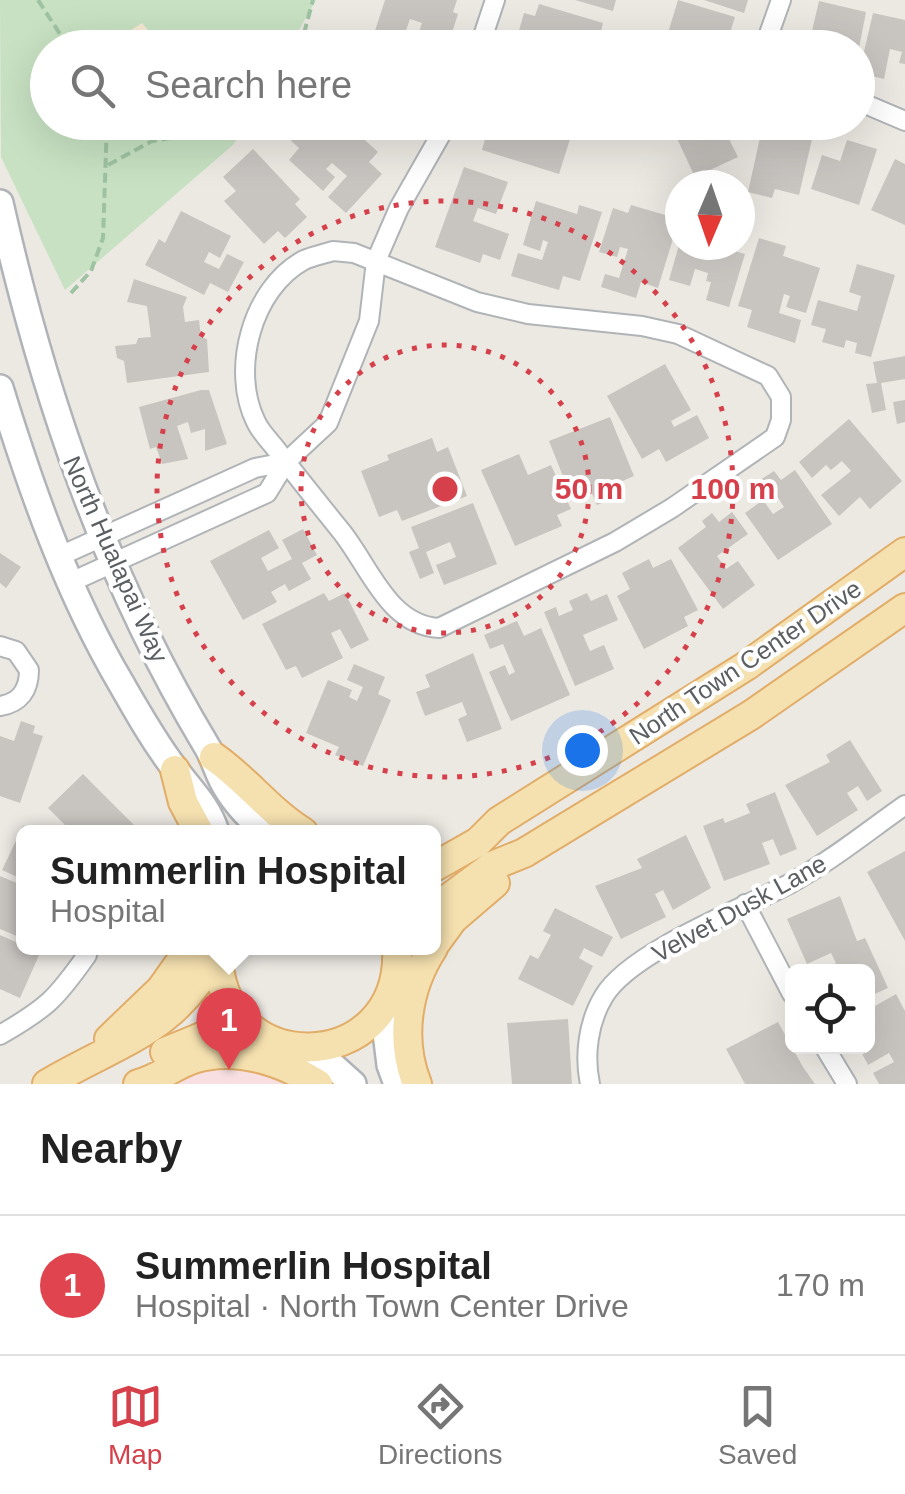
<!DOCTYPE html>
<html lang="en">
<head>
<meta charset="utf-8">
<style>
	:root { --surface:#fff; --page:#f6f6f6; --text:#222; --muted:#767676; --line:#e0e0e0; --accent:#d5404a }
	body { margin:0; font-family:Arial,sans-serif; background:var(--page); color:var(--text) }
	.controls { position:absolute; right:30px; bottom:30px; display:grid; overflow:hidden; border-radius:15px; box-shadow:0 10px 40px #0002 }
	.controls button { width:90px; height:90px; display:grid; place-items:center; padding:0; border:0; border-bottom:2px solid var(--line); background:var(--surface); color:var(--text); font:50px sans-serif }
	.compass { position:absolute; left:665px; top:170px; width:90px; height:90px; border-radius:50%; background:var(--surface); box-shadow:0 10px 40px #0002; rotate:182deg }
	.you { position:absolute; left:582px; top:750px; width:35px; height:35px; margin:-25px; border:8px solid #fff; border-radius:50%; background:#1a73e8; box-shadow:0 0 0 15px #1a73e833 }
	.badge { display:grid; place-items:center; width:65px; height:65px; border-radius:50%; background:var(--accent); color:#fff; font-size:32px; font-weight:700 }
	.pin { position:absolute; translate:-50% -82px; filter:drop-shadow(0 2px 5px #0008) }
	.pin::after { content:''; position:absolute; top:52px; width:35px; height:30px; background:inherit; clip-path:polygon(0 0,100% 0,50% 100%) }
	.popup { position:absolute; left:16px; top:825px; width:425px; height:130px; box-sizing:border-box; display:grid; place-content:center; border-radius:15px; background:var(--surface); filter:drop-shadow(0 2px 8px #0005); font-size:32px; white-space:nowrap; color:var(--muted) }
	.popup b { font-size:38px; color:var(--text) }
	.popup::after { content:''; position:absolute; left:50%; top:100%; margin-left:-20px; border:20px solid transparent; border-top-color:var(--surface) }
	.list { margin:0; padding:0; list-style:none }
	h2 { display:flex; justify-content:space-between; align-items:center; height:130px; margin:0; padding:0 40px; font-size:42px }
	h2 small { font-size:32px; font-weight:400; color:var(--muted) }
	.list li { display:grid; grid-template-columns:65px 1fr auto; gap:30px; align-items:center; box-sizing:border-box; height:140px; padding:0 40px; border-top:2px solid var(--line) }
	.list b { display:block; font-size:38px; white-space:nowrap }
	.list p { margin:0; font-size:32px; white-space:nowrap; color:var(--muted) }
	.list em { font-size:32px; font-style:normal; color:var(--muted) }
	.icon { flex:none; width:55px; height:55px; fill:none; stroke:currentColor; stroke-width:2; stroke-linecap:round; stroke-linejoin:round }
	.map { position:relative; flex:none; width:905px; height:1084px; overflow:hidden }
	.search { position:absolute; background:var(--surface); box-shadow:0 10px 40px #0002; left:30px; right:30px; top:30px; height:110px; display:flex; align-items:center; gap:25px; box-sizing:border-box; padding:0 35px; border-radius:55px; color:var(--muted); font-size:38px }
	.sheet { height:270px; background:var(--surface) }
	nav { display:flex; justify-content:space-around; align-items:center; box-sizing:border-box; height:140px; border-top:2px solid var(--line); background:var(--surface); font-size:28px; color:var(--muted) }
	nav a { display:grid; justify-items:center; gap:5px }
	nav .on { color:var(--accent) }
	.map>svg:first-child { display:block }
</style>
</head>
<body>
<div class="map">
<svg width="905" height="1084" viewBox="0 0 905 1084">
	<rect width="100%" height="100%" fill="#ece9e3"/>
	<path fill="#f8e0e2" d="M225 1065 279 1075 294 1084H157Z"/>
	<path fill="#c7e1c2" d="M0 0H316L299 30 295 47 48 48V122L246 123 234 144 65 290 1 157Z"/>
	<path fill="#f6e9d5" d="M142 23 162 47H122L128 32Z"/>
	<path fill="#c8c4c0" d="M385 0H457L453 12 458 14 448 45 418 35 422 23 410 19 400 48 372 40Z
		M575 0H616L613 11Z
		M678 0 735 17 726 46 712 41 710 48 664 46Z
		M704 0H748L744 13Z
		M819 1 866 12 859 48H808Z
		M539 4 603 23 597 48H530L516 41 524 13 535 16Z
		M873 13 905 20V64L899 63 902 52 890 49 884 79 859 73Z
		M308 122H345L378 152 369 162 382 174 346 213 328 197 347 176 332 163 326 169 335 177 323 191 289 160 299 148 291 141Z
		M368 122H409L400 139Z
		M490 122H532L528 134 542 139 545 128 571 136 559 174 482 150Z
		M694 122H734L738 132 728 137 738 157 695 177 674 132Z
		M763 124 813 135 799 195 775 189 772 198 748 192Z
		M847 140 877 149 859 205 811 189 822 155 840 161Z
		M253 149 300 199 295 204 307 217 285 238 278 231 264 244 224 201 236 191 223 177Z
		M895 159 905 164V225L871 210Z
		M464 167 508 182 496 214 478 208 473 221 509 234 500 260 483 254 480 263 435 247Z
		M536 201 577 214 579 205 602 212 580 281 563 276 559 290 511 276 518 253 542 260 548 242 543 240 540 251 523 245Z
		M631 205 679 219 658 288 641 282 636 298 601 287 605 274 619 278 628 249 620 247 617 257 599 252 613 208 628 213Z
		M181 211 231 236 220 258 209 252 204 262 219 269 227 254 244 262 228 292 210 283 204 295 145 265 159 239 165 243Z
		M759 238 786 246 783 256 820 268 806 313 786 307 790 296 784 294 779 313 801 320 795 343 747 327 752 310 738 306Z
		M679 245H733L731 250 745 254 729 307 706 300 711 282 706 281 708 273 695 269 690 286 669 280Z
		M857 264 895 275 871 357 855 353 857 343 846 340 844 348 822 342 826 329 811 325 818 300 857 311 861 296 849 292Z
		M134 279 187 297 183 307 185 322 199 320 201 337 207 339 209 372 127 383 124 361 117 358 115 346 136 344 138 338 151 337 147 306 127 302Z
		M905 356V379L881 383 886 410 872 413 866 384 877 383 873 362Z
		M665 364 691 410 671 421 674 427 697 415 709 438 666 462 659 449 642 459 607 396Z
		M201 390H209L227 444 205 451V429L191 433 188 422 177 426 188 459 162 464 156 447 150 449 139 407Z
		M905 400V422L897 424 893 402Z
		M610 417 634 476 618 483 622 495 597 505 591 491 572 499 549 441Z
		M849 419 902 481 870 509 860 497 839 516 821 495 851 471 842 461 831 470 826 465 812 478 799 462Z
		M432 438 437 452 448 447 467 496 402 521 397 510 379 517 361 471 389 460 387 455Z
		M519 454 528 475 551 465 571 509 557 515 562 526 515 546 481 470Z
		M795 470 832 524 778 560 745 513 763 500 773 514 784 507 773 490 757 501 748 488 774 471 781 480Z
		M473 503 497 564 444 585 436 565 456 557 450 542 426 552 434 573 420 579 409 552 419 548 411 527Z
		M732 512 748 534 717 556 726 569 738 561 755 585 723 609 678 548 706 527 702 521 712 513 719 522Z
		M303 529 317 555 302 563 311 579 289 591 285 584 271 592 277 602 243 620 210 561 269 530 279 548 261 558 268 571 292 559 282 540Z
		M0 553 21 567 6 588 0 583Z
		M649 559 653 568 671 559 698 610 684 617 688 626 644 649 617 596 630 589 622 573Z
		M324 593 329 601 345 593 369 640 351 649 340 629 331 633 343 658 302 678 296 666 286 670 262 624Z
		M587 593 591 601 607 594 618 620 583 635 590 651 604 645 614 669 575 686 544 612 556 607 559 616 573 610 569 601Z
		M517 621 524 636 541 628 570 695 511 721 489 672 505 665 509 675 515 672 503 644 490 649 484 635Z
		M473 653 502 729 467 742 458 719 467 715 462 702 425 716 416 692 430 687 425 675Z
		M354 664 385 677 378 694 391 700 363 766 335 755 339 747 306 733 328 680 352 690 349 697 357 701 363 687 347 680Z
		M21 721 35 726 33 733 43 736 20 803 0 796V736L14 741Z
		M850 740 882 791 867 801 858 786 847 793 858 810 817 836 785 785 830 762 826 755Z
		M83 774 137 828 133 832H72L48 808Z
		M775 792 797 849 780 856 773 839 762 843 770 864 724 881 703 826 723 818 725 823 750 813 746 804Z
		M23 826 38 832H24V880L2 870Z
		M686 835 711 888 673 910 663 890 655 894 666 917 621 939 595 886 642 868 637 859Z
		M905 851V941L867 872Z
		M0 876 24 886V939L0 929Z
		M840 896 857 941 865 938 888 988 868 997V972H816L836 963 831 953 807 964 787 919Z
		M555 908 613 937 602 957 584 948 579 958 593 966 573 1006 518 979 530 955 538 959 551 935 543 931Z
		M0 935 40 953 20 998 0 989Z
		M896 994 905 1011V1084H879L873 1073 894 1062 889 1053 868 1065 858 1046H868V1010Z
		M568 1019 572 1084H512L507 1023Z
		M778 1022 803 1067 815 1084H745L726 1049Z"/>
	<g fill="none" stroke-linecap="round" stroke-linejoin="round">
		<defs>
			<path id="minor" d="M479 48 495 0
				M764 48 781 0
				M858 101 905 121
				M333 251 354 253 477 302 528 314 642 326 678 334 768 376 781 397V420L775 437 672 508 615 542 439 628C388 625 370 567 341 531 320 505 299 479 279 453 272 443 261 433 256 422 230 370 252 288 304 260 313 256 324 254 333 251Z
				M60 556 255 468 286 462
				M71 582 267 493 286 462 328 423 369 321 376 261 399 208 448 122
				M0 646 16 651 29 670C29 690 20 703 0 706
				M745 904 792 994
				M0 1035C47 1008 56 999 87 955
				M824 1046 847 1084
				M590 1084C584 1056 588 1022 604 996 630 952 744 908 791 883 831 861 868 831 905 805"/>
			<path id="secondary" d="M0 203C43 394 105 577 206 745 213 756 216 768 222 780 232 800 249 818 266 832
				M0 388C31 489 68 594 122 685 138 713 155 743 175 769 191 791 208 806 216 832
				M383 1008 390 1065 397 1084
				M300 1048 333 1066 353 1084"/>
			<path id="primary" d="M214 757C246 779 269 811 303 832
				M175 770 183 802 199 832
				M434 867 478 842 499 821 746 666 905 552
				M434 909 492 866 524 853 751 715 905 608
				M434 945 453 919 495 883
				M218 948C215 1083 404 1078 397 948
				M109 1039 161 989 190 948
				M165 1052 204 1036H249
				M47 1084C119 1041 176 1032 217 951
				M138 1084C159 1079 175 1064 196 1058 237 1046 283 1062 318 1084
				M417 1084C399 1039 407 988 433 948"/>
		</defs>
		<use href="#minor" stroke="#b0b4b7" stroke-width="22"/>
		<use href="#secondary" stroke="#b0b3b7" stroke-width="30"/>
		<use href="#primary" stroke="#e1ad68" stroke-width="32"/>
		<path stroke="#9ec3a3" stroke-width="4" stroke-dasharray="10 5" stroke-linecap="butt" d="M38 0 69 48
			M300 48 313 0
			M108 165 152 141 214 131 234 122
			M71 293 91 271 103 238 107 122"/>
		<use href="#minor" stroke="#fff" stroke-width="18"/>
		<use href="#secondary" stroke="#fff" stroke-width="25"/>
		<use href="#primary" stroke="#f5e0af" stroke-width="28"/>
	</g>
	<g fill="none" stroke="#d5404a" stroke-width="5" stroke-dasharray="5 10">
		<circle cx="445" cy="489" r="144"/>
		<circle cx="445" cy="489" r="288"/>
	</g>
	<g text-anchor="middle" stroke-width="8" stroke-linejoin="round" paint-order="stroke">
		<g font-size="25" fill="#5b5f62" stroke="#fff">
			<text transform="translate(116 559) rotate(66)" y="9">North Hualapai Way</text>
			<text transform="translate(745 662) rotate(-34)" y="9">North Town Center Drive</text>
			<text transform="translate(739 908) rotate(-29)" y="9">Velvet Dusk Lane</text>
		</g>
	</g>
	<circle cx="445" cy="489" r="15" fill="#d5404a" stroke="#fff" stroke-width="5"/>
	<g font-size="30" text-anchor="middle" font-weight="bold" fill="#d5404a" stroke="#fff" stroke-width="8" stroke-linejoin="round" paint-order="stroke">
		<text x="589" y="499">50 m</text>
		<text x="733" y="499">100 m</text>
	</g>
</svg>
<div class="controls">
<button><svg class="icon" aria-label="locate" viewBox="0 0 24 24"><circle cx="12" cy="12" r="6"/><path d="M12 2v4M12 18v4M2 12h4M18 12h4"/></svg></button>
</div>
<svg class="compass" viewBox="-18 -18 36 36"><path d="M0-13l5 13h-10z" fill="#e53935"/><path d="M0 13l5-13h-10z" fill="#767676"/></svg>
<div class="you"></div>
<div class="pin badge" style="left:229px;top:1070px;background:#e0444e">1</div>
<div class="popup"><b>Summerlin Hospital</b>Hospital</div>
<div class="search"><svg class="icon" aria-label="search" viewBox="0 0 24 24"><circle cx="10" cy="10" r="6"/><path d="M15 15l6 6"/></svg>Search here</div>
</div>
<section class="sheet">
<h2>Nearby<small></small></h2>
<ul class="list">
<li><span class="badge" style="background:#e0444e">1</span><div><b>Summerlin Hospital</b><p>Hospital · North Town Center Drive</p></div><em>170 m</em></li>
</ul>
</section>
<nav>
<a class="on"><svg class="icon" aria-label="map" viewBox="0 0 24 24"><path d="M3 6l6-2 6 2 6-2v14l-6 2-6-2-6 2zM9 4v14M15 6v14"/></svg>Map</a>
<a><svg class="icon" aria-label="directions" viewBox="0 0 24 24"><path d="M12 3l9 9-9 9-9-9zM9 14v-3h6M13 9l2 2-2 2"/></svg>Directions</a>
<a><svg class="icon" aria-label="saved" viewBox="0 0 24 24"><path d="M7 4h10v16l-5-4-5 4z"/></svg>Saved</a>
</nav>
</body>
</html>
